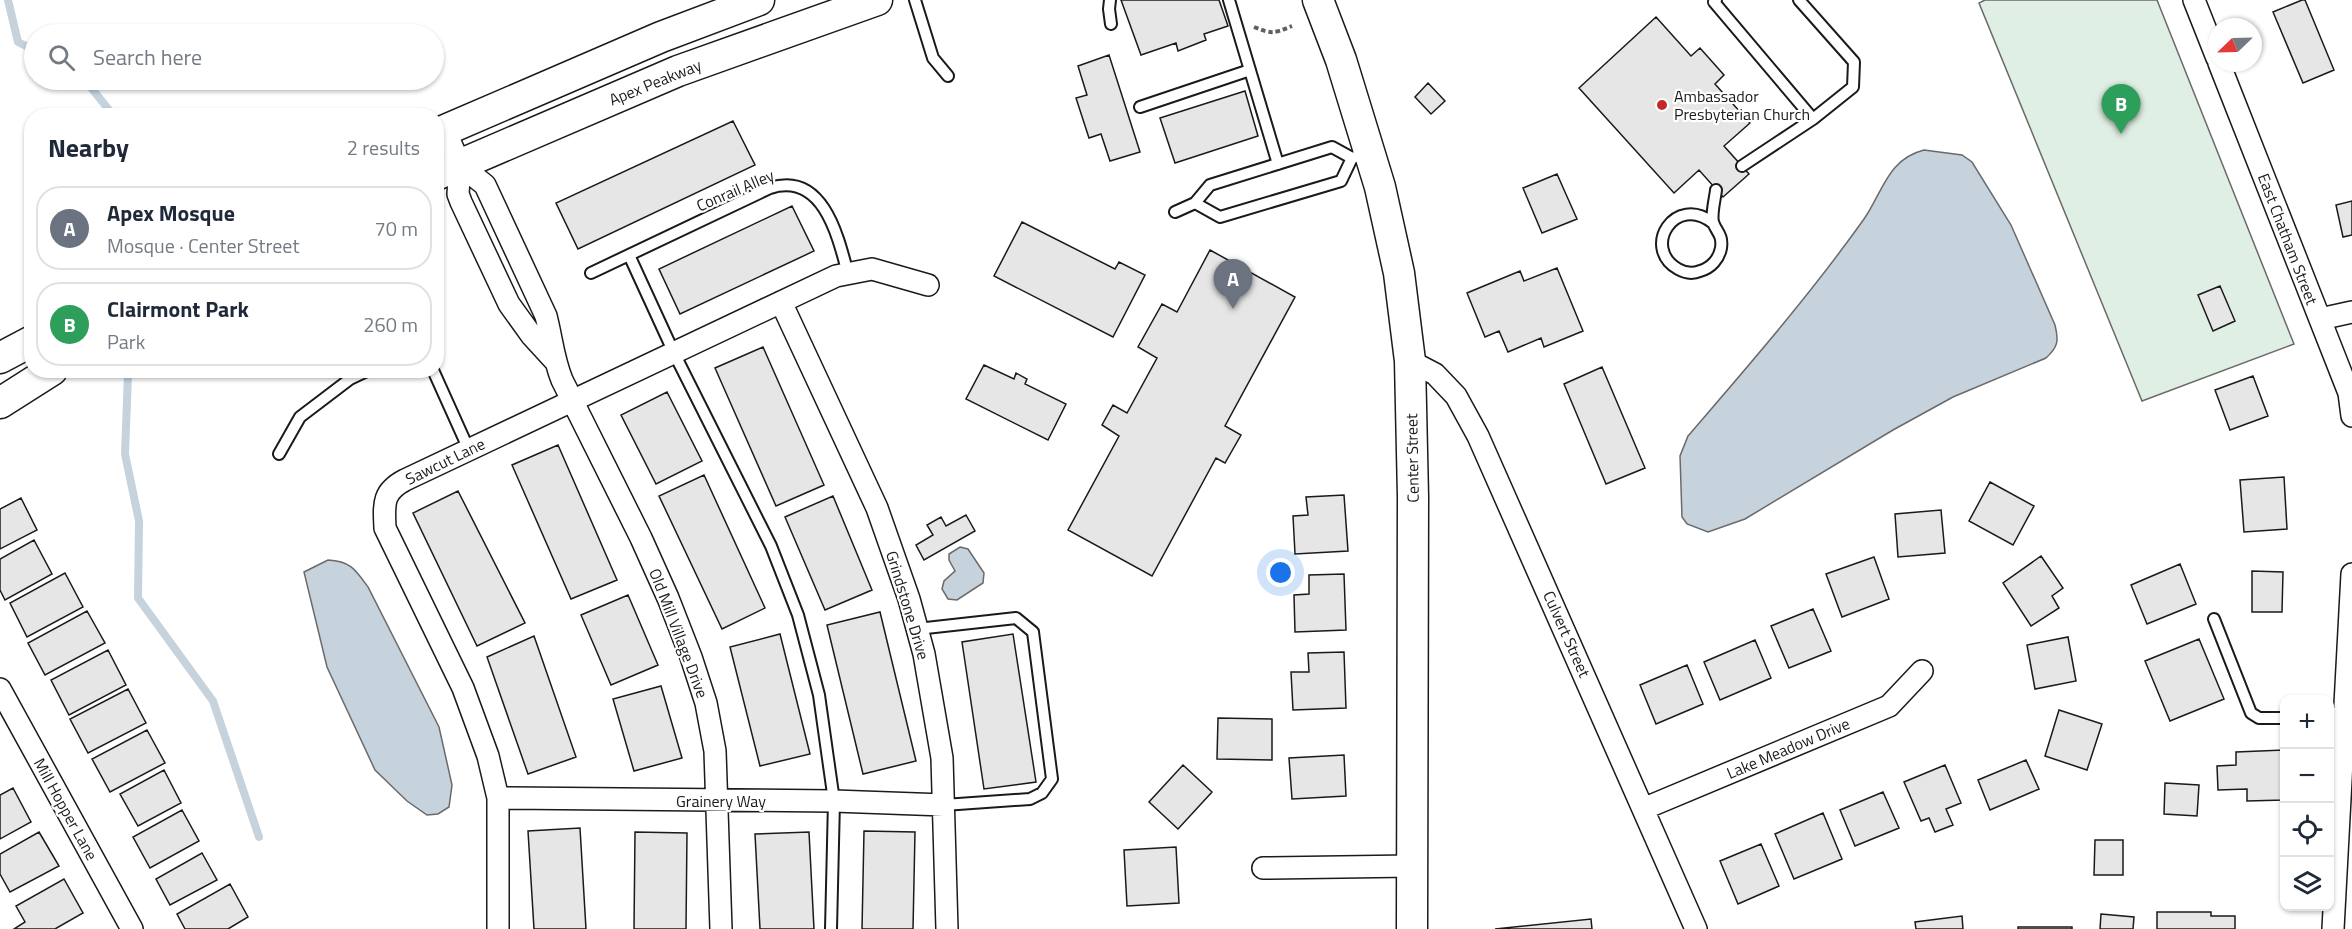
<!DOCTYPE html>
<html lang="en">
<head>
<meta charset="utf-8">
<style>
	:root { --surface:#fff; --page:#f2f2f3; --text:#1f2937; --muted:#747a83; --line:#e0e1e3; --accent:#111827 }
	body { margin:0; font-family:"Titillium Web",sans-serif; background:var(--page); color:var(--text) }
	.controls { position:absolute; right:18px; bottom:18px; display:grid; overflow:hidden; border-radius:12px; box-shadow:0 2px 4px #0004 }
	.controls button { width:54px; height:54px; display:grid; place-items:center; padding:0; border:0; border-bottom:2px solid var(--line); background:var(--surface); color:var(--text); font:30px sans-serif }
	.compass { position:absolute; left:2208px; top:18px; width:54px; height:54px; border-radius:50%; background:var(--surface); box-shadow:0 2px 4px #0004; rotate:247deg }
	.you { position:absolute; left:1281px; top:573px; width:21px; height:21px; margin:-15px; border:4px solid #fff; border-radius:50%; background:#1a73e8; box-shadow:0 0 0 9px #1a73e833 }
	.badge { display:grid; place-items:center; width:39px; height:39px; border-radius:50%; background:var(--accent); color:#fff; font-size:20px; font-weight:700 }
	.pin { position:absolute; translate:-50% -50px; filter:drop-shadow(0 2px 3px #0008) }
	.pin::after { content:''; position:absolute; top:32px; width:21px; height:18px; background:inherit; clip-path:polygon(0 0,100% 0,50% 100%) }
	.list { margin:0; padding:0; list-style:none }
	h2 { display:flex; justify-content:space-between; align-items:center; height:78px; margin:0; padding:0 24px; font-size:26px }
	h2 small { font-size:20px; font-weight:400; color:var(--muted) }
	.list li { display:grid; grid-template-columns:39px 1fr auto; gap:18px; align-items:center; box-sizing:border-box; height:84px; margin:0 12px 12px; padding:0 12px; border:2px solid var(--line); border-radius:24px }
	.list b { display:block; font-size:22px; white-space:nowrap }
	.list p { margin:0; font-size:20px; white-space:nowrap; color:var(--muted) }
	.list em { font-size:20px; font-style:normal; color:var(--muted) }
	.icon { flex:none; width:33px; height:33px; fill:none; stroke:currentColor; stroke-width:2; stroke-linecap:round; stroke-linejoin:round }
	.map { position:relative; flex:none; width:2352px; height:929px; overflow:hidden }
	.search { position:absolute; background:var(--surface); box-shadow:0 2px 4px #0004; left:24px; top:24px; width:420px; height:66px; display:flex; align-items:center; gap:15px; box-sizing:border-box; padding:0 21px; border-radius:33px; color:var(--muted); font-size:22px }
	.panel { position:absolute; background:var(--surface); box-shadow:0 2px 4px #0004; left:24px; top:108px; width:420px; height:270px; border-radius:24px }
	.map>svg:first-child { display:block }
</style>
</head>
<body>
<div class="map">
<svg width="2352" height="929" viewBox="0 0 2352 929">
	<rect width="100%" height="100%" fill="#fff"/>
	<path fill="#e0efe3" stroke="#6a6a6a" stroke-width="1.5" d="M1985 0H2157L2294 344 2142 401 1979 3Z"/>
	<path fill="#c6d2dc" stroke="#6a6a6a" stroke-width="1.5" d="M1924 150 1962 155 1972 162 2011 225 2055 325C2059 341 2058 347 2046 358L1953 397 1893 430 1745 519 1708 532 1687 524 1682 517 1680 456 1688 436C1749 365 1810 295 1864 219 1883 191 1888 159 1924 150Z
		M960 547 968 549 984 573 983 583 957 600 948 599 942 589 944 581 955 571 949 560V554Z
		M328 560C350 561 355 569 368 587L439 727 452 785 449 807 438 814 427 815 407 801 375 770 327 667 304 572Z"/>
	<g fill="none" stroke-linecap="round" stroke-linejoin="round">
		<path stroke="#c6d2dc" stroke-width="8" d="M8 0 18 42 34 50
			M85 80 109 110V116
			M128 374 125 454 139 521 138 598 213 701 259 837"/>
	</g>
	<path fill="#e6e6e6" stroke="#1a1a1a" stroke-width="1.5" d="M1121 0H1219L1228 26 1204 34 1206 40 1178 51 1176 43 1141 55Z
		M2302 0H2305L2334 70 2303 83 2273 12Z
		M1656 17 1691 56 1700 48 1724 75 1715 84 1750 123 1724 146 1749 174 1723 197 1699 170 1674 193 1579 88Z
		M1109 55 1140 152 1110 161 1101 134 1089 138 1076 98 1087 95 1078 66Z
		M1428 83 1445 101 1431 114 1415 97Z
		M1245 91 1258 136 1175 163 1160 118Z
		M733 121 755 165 578 249 556 203Z
		M1557 174 1577 219 1542 233 1523 188Z
		M2352 201V235L2343 237 2336 205Z
		M792 206 814 251 680 314 659 269Z
		M1022 222 1115 269 1119 262 1145 275 1113 337 994 276Z
		M1210 250 1295 297 1225 426 1241 435 1225 463 1216 458 1152 576 1068 530 1119 436 1102 425 1113 405 1127 413 1157 358 1138 347 1162 304 1177 312Z
		M1557 268 1583 331 1544 347 1541 338 1508 352 1499 331 1485 337 1467 293 1520 271 1524 281Z
		M2220 286 2235 321 2213 331 2198 295Z
		M763 347 824 485 776 506 715 368Z
		M984 365 1014 379 1016 373 1027 379 1025 384 1066 404 1048 440 966 399Z
		M1602 367 1645 468 1606 484 1564 384Z
		M2253 376 2268 416 2230 430 2215 390Z
		M667 392 702 461 656 484 621 415Z
		M558 445 617 580 571 599 512 465Z
		M704 475 765 608 722 629 659 496Z
		M2284 477 2287 529 2244 532 2240 480Z
		M1990 482 2034 506 2013 545 1969 521Z
		M458 491 525 623 477 646 413 513Z
		M1344 495 1348 551 1295 554 1293 516 1308 515 1306 497Z
		M833 496 872 590 825 610 785 517Z
		M21 498 37 530 0 549V509Z
		M1941 510 1945 553 1898 557 1895 514Z
		M966 515 975 531 924 560 916 545 933 535 927 525 941 517 946 526Z
		M34 540 52 574 5 600 0 590V559Z
		M2041 556 2063 588 2052 596 2059 608 2031 626 2003 583Z
		M1874 557 1889 599 1842 617 1826 574Z
		M2180 564 2196 604 2147 624 2131 585Z
		M2252 571 2283 572 2282 612H2252Z
		M65 573 83 607 27 637 10 603Z
		M1344 574 1346 630 1295 632 1294 595 1309 594V575Z
		M628 595 658 665 611 685 581 615Z
		M1813 609 1831 651 1789 668 1771 626Z
		M87 611 105 643 45 675 28 643Z
		M880 612 916 761 863 774 827 625Z
		M780 634 810 754 760 766 730 647Z
		M1013 634 1036 782 984 789 962 642Z
		M534 636 576 757 528 774 487 657Z
		M2068 637 2076 681 2035 689 2027 645Z
		M2199 639 2224 699 2170 721 2145 661Z
		M1755 640 1771 678 1720 700 1704 662Z
		M108 650 126 685 69 715 51 680Z
		M1344 652 1346 708 1293 710 1291 672H1309L1308 653Z
		M1687 665 1703 704 1656 724 1640 685Z
		M661 686 682 758 634 771 613 699Z
		M128 689 146 723 88 753 70 719Z
		M2059 710 2102 724 2087 770 2045 756Z
		M1218 718 1272 719V760L1217 759Z
		M147 730 165 763 110 792 92 759Z
		M2284 750V800L2247 801V789L2218 790 2217 766 2236 765V752Z
		M1344 755 1346 796 1292 799 1289 758Z
		M2026 760 2039 789 1990 810 1978 780Z
		M1183 765 1212 792 1178 829 1149 802Z
		M1945 765 1961 803 1946 809 1953 825 1935 832 1929 818 1921 821 1904 782Z
		M164 770 181 803 138 826 120 794Z
		M2165 783 2199 785 2197 816 2164 814Z
		M13 788 31 822 0 839V795Z
		M1883 792 1899 828 1855 846 1840 810Z
		M182 810 199 841 150 868 133 837Z
		M1823 813 1842 859 1794 879 1775 834Z
		M580 828 586 929H534L528 831Z
		M864 831 915 832 913 929H862Z
		M39 832 59 866 10 892 0 874V854Z
		M635 832 687 833 686 929H634Z
		M809 832 814 929H760L755 834Z
		M2095 840H2123V875H2094Z
		M1761 844 1779 886 1738 904 1720 861Z
		M1176 847 1179 903 1127 906 1124 850Z
		M202 853 217 880 170 905 156 879Z
		M64 879 83 913 55 929H14L25 922 16 906Z
		M230 884 248 917 228 929H185L177 914Z
		M2157 912H2211V916H2235V929H2157Z
		M2101 914 2134 917 2133 929H2100Z
		M1962 916 1963 929H1916L1915 922Z
		M1591 919 1592 929H1495Z
		M2018 927H2072V929H2018Z"/>
	<g fill="none" stroke-linecap="round" stroke-linejoin="round">
		<defs>
			<path id="lane" d="M915 0 933 58 948 76
				M1110 0 1109 9 1111 24
				M1229 0 1278 164
				M1716 0 1714 2 1813 119
				M1140 107 1250 70
				M1352 158 1341 181 1220 217 1195 203 1210 185 1332 147 1352 158 1369 153
				M1742 166 1813 119 1853 87 1854 62 1799 0
				M1175 212 1195 203
				M1713 223C1675 193 1641 248 1678 269 1685 273 1693 274 1700 271 1711 268 1719 259 1721 248 1723 234 1716 232 1713 222 1711 214 1715 199 1716 190
				M629 255 674 353 771 546 798 615 819 695 834 801 831 929
				M591 273 770 188C823 171 838 236 848 274
				M433 370 469 450
				M279 454 300 417 350 379 369 370
				M2214 619 2251 713 2259 718H2284
				M917 629 1016 618 1033 632 1052 779 1042 793 1030 799 944 805
				M2330 713H2345"/>
			<path id="street" d="M2194 0 2217 58
				M2219 63 2349 393 2352 416
				M445 130 460 165 458 194 461 202 509 304 532 336 554 360
				M460 165 485 185 546 316C552 339 553 358 562 380L641 538 668 598 691 657 706 703 715 751 721 929
				M781 302 877 508 909 599 924 654 942 758 947 929
				M2320 319 2352 312
				M1410 361 1435 374 1456 396 1478 436 1696 929
				M0 689 132 929
				M498 798 834 801 944 805
				M1643 809 1889 706 1922 671
				M1263 868 1412 866
				M498 929V798L488 756 463 688 385 528C384 504 382 492 405 480L836 276 872 269 928 285
				M2333 929 2352 574"/>
			<path id="secondary" d="M1318 0 1341 60 1380 187 1399 273 1410 361 1413 497 1412 929
				M436 134 661 37 759 0
				M436 175 678 71 877 0
				M0 358 32 341
				M0 403 52 370"/>
		</defs>
		<use href="#lane" stroke="#1a1a1a" stroke-width="14"/>
		<use href="#street" stroke="#1a1a1a" stroke-width="24"/>
		<use href="#secondary" stroke="#1a1a1a" stroke-width="33"/>
		<path stroke="#5f5f5f" stroke-width="4" stroke-dasharray="4.5 3" stroke-linecap="butt" d="M1254 27C1272 34 1272 34 1292 26"/>
		<use href="#lane" stroke="#fff" stroke-width="10"/>
		<use href="#street" stroke="#fff" stroke-width="21"/>
		<use href="#secondary" stroke="#fff" stroke-width="30"/>
	</g>
	<circle fill="#c62828" stroke="#fff" stroke-width="2" cx="1662" cy="105" r="6"/>
	<g text-anchor="middle" stroke-width="4.5" stroke-linejoin="round" paint-order="stroke">
		<g font-size="16" fill="#1a1a1a" stroke="#fff">
			<text transform="translate(655 82) rotate(-22)" y="6">Apex Peakway</text>
			<text transform="translate(735 190) rotate(-23)" y="6">Conrail Alley</text>
			<text transform="translate(2288 239) rotate(69)" y="6">East Chatham Street</text>
			<text transform="translate(1412 458) rotate(-91)" y="6">Center Street</text>
			<text transform="translate(445 461) rotate(-26)" y="6">Sawcut Lane</text>
			<text transform="translate(908 605) rotate(73)" y="6">Grindstone Drive</text>
			<text transform="translate(679 633) rotate(69)" y="6">Old Mill Village Drive</text>
			<text transform="translate(1567 634) rotate(66)" y="6">Culvert Street</text>
			<text transform="translate(1788 748) rotate(-23)" y="6">Lake Meadow Drive</text>
			<text x="721" y="807">Grainery Way</text>
			<text transform="translate(66 809) rotate(61)" y="6">Mill Hopper Lane</text>
		</g>
		<g font-size="16" fill="#1a1a1a" stroke="#fff" text-anchor="start">
			<text x="1674" y="102">Ambassador<tspan x="1674" dy="18">Presbyterian Church</tspan></text>
		</g>
	</g>
</svg>
<div class="controls">
<button>+</button>
<button>−</button>
<button><svg class="icon" aria-label="locate" viewBox="0 0 24 24"><circle cx="12" cy="12" r="6"/><path d="M12 2v4M12 18v4M2 12h4M18 12h4"/></svg></button>
<button><svg class="icon" aria-label="layers" viewBox="0 0 24 24"><path d="M12 4l9 5-9 5-9-5zM3 14l9 5 9-5"/></svg></button>
</div>
<svg class="compass" viewBox="-18 -18 36 36"><path d="M0-13l5 13h-10z" fill="#e53935"/><path d="M0 13l5-13h-10z" fill="#747a83"/></svg>
<div class="you"></div>
<div class="pin badge" style="left:1233px;top:309px;background:#6b7280">A</div>
<div class="pin badge" style="left:2121px;top:134px;background:#2e9e5b">B</div>
<div class="search"><svg class="icon" aria-label="search" viewBox="0 0 24 24"><circle cx="10" cy="10" r="6"/><path d="M15 15l6 6"/></svg>Search here</div>
<section class="panel">
<h2>Nearby<small>2 results</small></h2>
<ul class="list">
<li><span class="badge" style="background:#6b7280">A</span><div><b>Apex Mosque</b><p>Mosque · Center Street</p></div><em>70 m</em></li>
<li><span class="badge" style="background:#2e9e5b">B</span><div><b>Clairmont Park</b><p>Park</p></div><em>260 m</em></li>
</ul>
</section>
</div>
</body>
</html>
